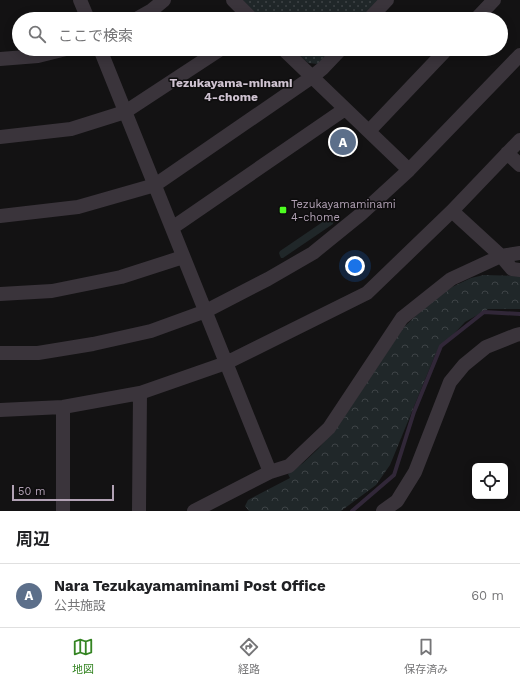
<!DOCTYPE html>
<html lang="ja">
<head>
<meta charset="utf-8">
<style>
	:root { --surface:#fff; --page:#f2f2f2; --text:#202124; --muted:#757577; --line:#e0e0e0; --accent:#348422 }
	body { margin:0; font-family:"Work Sans","Noto Sans JP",sans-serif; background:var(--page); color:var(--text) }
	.controls { position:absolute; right:12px; bottom:12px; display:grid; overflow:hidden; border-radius:6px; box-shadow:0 2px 10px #0003 }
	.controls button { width:36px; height:36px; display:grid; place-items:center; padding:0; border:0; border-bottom:1px solid var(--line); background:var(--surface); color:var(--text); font:20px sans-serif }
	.scale { position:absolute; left:12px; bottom:10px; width:102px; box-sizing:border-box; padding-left:4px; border:2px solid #b2a2b5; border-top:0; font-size:11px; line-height:14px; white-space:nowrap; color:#b2a2b5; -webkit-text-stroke:3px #0e0d0e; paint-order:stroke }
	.you { position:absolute; left:355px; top:266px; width:14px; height:14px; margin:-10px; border:3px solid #fff; border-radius:50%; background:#1a73e8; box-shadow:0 0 0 6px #1a73e833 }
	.badge { display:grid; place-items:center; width:26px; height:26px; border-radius:50%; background:var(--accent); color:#fff; font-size:13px; font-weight:700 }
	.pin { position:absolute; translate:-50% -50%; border:2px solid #fff; box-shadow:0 1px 4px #0006 }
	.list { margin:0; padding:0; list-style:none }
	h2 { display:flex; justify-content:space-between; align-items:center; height:52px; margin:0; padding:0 16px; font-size:17px }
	h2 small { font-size:13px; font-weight:400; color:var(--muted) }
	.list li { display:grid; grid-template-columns:26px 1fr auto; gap:12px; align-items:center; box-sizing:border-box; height:64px; padding:0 16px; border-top:1px solid var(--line) }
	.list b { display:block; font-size:15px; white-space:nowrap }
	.list p { margin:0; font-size:13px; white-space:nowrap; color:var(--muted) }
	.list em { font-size:13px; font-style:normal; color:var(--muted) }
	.icon { flex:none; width:22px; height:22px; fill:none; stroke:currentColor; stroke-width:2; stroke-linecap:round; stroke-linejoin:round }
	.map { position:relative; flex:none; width:520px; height:511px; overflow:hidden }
	.search { position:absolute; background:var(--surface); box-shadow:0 2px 10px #0003; left:12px; right:12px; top:12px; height:44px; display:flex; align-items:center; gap:10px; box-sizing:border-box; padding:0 14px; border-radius:22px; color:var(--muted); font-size:15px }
	.sheet { height:116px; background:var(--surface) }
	nav { display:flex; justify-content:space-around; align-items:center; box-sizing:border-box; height:56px; border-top:1px solid var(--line); background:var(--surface); font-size:11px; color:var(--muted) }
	nav a { display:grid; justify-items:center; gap:2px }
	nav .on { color:var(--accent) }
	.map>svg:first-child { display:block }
</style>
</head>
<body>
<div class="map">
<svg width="520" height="511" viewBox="0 0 520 511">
	<defs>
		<pattern id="forest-crowns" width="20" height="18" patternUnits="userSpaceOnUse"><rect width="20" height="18" fill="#202729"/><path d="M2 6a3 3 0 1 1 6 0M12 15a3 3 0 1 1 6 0" fill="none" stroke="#3e4346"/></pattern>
		<pattern id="park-dots" width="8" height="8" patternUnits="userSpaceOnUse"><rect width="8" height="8" fill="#202729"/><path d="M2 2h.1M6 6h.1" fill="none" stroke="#3e4346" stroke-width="1.8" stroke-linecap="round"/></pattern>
	</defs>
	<rect width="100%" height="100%" fill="#131213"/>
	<path fill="#202729" d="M330 217 333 218 334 220 333 224 283 258H281L280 256 279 253 280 251Z"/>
	<path fill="url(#forest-crowns)" d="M484 275 520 276V309H488L465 322 436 353 390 465 376 485 341 511H249L245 506 248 500 290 478 288 474 303 463 318 449 340 423 403 328 424 308 452 287 471 278Z"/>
	<path fill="url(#park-dots)" d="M242 0H379L361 19H262Z
		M293 49H332L318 64 308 63Z"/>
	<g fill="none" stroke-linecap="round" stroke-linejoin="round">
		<path stroke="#312738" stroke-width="4" d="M352 511 394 475 414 412 441 346 484 312 520 314"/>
		<path stroke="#3a343b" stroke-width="14" d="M80 0 88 19
			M233 0 252 19
			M136 19 152 10 164 0
			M369 19 387 0
			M476 19 494 0
			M100 49 270 472
			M283 49 409 170
			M0 59 38 56 66 49
			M369 131 447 49
			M0 137 71 129 125 112 221 49
			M507 153 520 165
			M452 211 501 256 512 269 520 270
			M0 216 78 207 155 185 312 77 323 68 341 49
			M172 228 345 109
			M0 294 52 291 121 277 183 257
			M0 353H38L93 344 151 331 206 311 268 279 313 253 361 214 409 170 520 55
			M63 407V511
			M0 410 63 407 140 393 226 363 367 293 452 211 520 140
			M139 511 140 393
			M194 511 270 472 289 466 329 428 402 318 451 279 501 256 520 253
			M383 511 397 501 415 472 450 382 464 365 486 347 516 335 520 334"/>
	</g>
	<rect fill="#4dfd20" stroke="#0e0d0e" stroke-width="1.5" x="279" y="206" width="8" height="8" rx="2"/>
	<g text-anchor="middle" stroke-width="3" stroke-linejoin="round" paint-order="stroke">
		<g font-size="11" fill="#b2a2b5" stroke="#0e0d0e" text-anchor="start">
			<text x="291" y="208">Tezukayamaminami<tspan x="291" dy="13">4-chome</tspan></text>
		</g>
		<g font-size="12" font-weight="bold" fill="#cfc3d1" stroke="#0e0d0e">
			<text x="231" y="87">Tezukayama-minami<tspan x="231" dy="14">4-chome</tspan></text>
		</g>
	</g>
</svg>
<div class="controls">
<button><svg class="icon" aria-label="locate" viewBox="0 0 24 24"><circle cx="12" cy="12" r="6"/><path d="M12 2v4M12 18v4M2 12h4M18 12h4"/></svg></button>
</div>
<div class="scale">50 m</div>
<div class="you"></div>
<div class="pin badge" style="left:343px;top:142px;background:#5c6f8a">A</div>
<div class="search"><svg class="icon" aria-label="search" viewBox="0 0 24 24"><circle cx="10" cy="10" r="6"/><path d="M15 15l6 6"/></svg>ここで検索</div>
</div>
<section class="sheet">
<h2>周辺<small></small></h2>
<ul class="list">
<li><span class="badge" style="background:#5c6f8a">A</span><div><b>Nara Tezukayamaminami Post Office</b><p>公共施設</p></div><em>60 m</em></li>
</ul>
</section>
<nav>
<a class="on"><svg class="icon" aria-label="map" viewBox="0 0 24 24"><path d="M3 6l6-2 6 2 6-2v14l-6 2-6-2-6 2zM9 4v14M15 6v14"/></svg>地図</a>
<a><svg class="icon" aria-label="directions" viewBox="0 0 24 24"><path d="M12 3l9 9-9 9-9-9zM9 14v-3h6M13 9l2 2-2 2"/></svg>経路</a>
<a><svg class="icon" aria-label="saved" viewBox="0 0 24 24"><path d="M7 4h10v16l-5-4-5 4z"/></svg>保存済み</a>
</nav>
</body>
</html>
